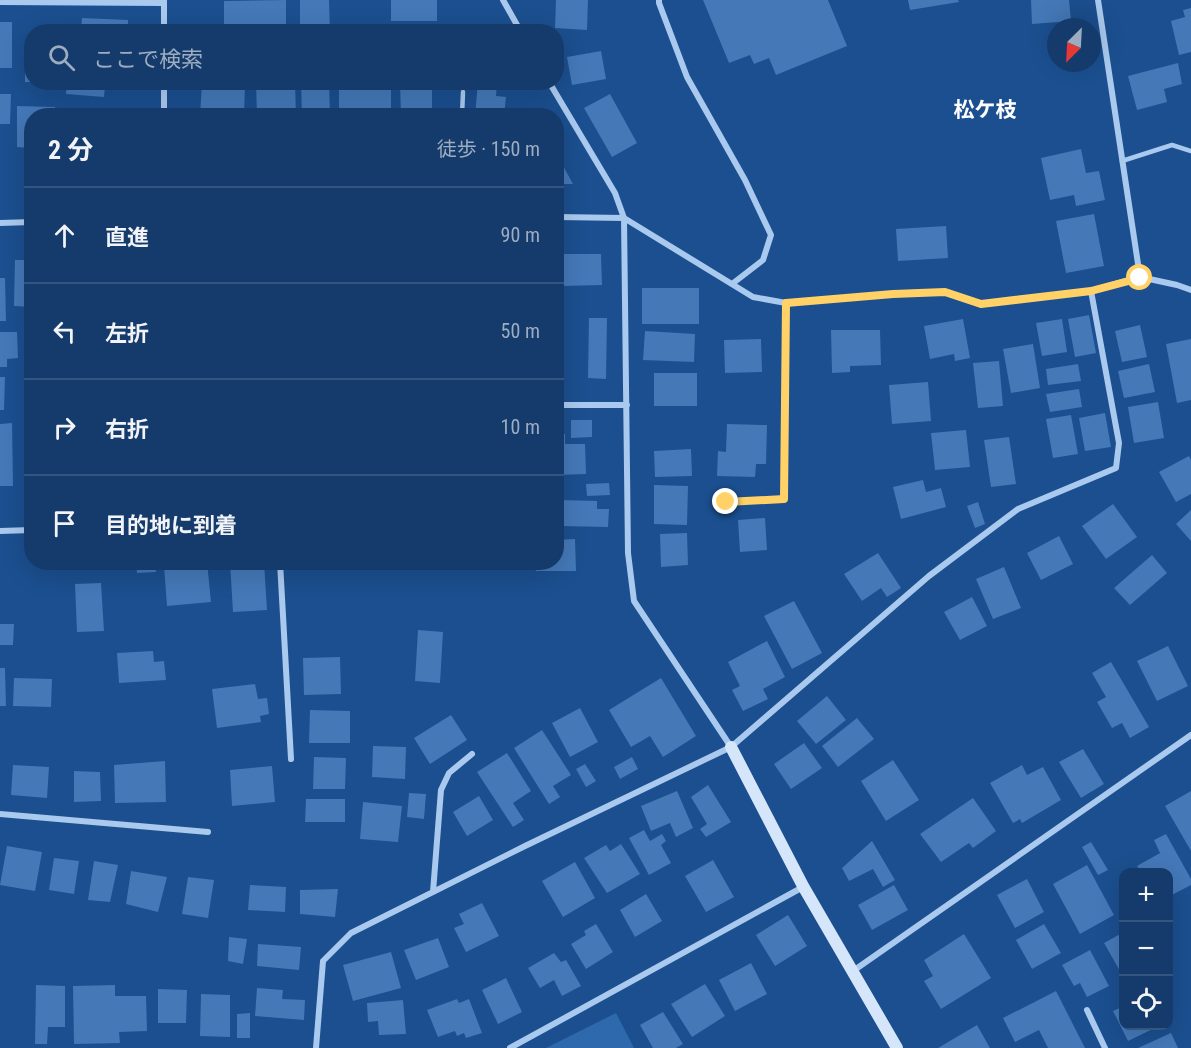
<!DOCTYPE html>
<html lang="ja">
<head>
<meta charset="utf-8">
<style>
	:root { --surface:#143b6b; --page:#214673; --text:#f1f3f6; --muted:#9dadc1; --line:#33557e }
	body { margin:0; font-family:"Roboto Condensed","Noto Sans JP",sans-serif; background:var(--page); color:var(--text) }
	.controls { position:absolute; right:18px; bottom:18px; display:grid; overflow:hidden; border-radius:12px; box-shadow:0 6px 24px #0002 }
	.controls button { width:54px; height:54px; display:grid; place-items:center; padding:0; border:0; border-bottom:2px solid var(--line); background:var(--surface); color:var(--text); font:30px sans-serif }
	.compass { position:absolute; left:1047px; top:18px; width:54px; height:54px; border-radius:50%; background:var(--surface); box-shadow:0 6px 24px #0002; rotate:204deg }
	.stop { position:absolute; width:18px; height:18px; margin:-14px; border:4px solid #ffd166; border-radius:50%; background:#fff }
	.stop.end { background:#ffd166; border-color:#fff; box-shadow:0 2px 6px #0008 }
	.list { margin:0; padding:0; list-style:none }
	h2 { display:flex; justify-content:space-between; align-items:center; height:78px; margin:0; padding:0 24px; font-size:26px }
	h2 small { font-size:20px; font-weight:400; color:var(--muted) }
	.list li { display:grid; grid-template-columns:39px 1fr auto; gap:18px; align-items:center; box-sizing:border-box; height:96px; padding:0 24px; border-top:2px solid var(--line) }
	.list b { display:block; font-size:22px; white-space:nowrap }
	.list em { font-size:20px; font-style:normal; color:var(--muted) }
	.icon { flex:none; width:33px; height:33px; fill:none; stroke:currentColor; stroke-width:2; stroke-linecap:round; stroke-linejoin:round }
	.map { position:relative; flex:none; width:1191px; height:1048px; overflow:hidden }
	.search { position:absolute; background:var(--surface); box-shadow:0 6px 24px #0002; left:24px; top:24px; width:540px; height:66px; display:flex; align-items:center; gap:15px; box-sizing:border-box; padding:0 21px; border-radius:24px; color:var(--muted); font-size:22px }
	.panel { position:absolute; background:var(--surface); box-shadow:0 6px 24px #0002; left:24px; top:108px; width:540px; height:462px; border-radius:24px }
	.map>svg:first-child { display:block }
</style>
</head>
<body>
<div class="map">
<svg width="1191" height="1048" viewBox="0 0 1191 1048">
	<rect width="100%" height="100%" fill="#1b4f8f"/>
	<path fill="#2e69ad" d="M616 1013 634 1048H546Z"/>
	<path fill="#4478b7" d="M286 0V24H277V32H224V1Z
		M300 0H329L330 32H300Z
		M391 0H437V21H391Z
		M556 0H588L587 30 555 28Z
		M703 0H828L847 46 776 75 769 58 754 64 750 55 729 63Z
		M908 0H958L959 2 910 10Z
		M1031 0H1069L1071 21 1032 24Z
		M1191 8V52L1179 55 1171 21 1185 17 1183 10Z
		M82 18 128 20V32H81Z
		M0 22H12V68H0Z
		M601 51 606 79 572 85 567 57Z
		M1178 63 1182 84 1164 89 1167 102 1137 110 1128 76Z
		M25 64H32V82H25Z
		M67 82H117V87L105 86 104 97 66 94Z
		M202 82 245 84 244 116H200Z
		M256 82H295L296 116H257Z
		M301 82H329L330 115 302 116Z
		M400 82H432V116H401Z
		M478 82H497L496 96 506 97 504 116H475Z
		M339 86H391V116H339Z
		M0 94H11L10 124H0Z
		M610 94 637 143 612 157 584 108Z
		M17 106 55 107V116H32V148L17 147Z
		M65 111 108 112V116H64Z
		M1081 149 1086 173 1099 171 1105 200 1076 206 1074 195 1050 200 1041 158Z
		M556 153 573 184H556Z
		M30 177H32V195H29Z
		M1094 214 1104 266 1066 273 1056 221Z
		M946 226 948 258 898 261 896 229Z
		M562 254H601L602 285 563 286Z
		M15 260H32V307L14 306Z
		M0 278H5L6 321H0Z
		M642 288H699V324H642Z
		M1089 315 1096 353 1075 357 1068 319Z
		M589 318H607L606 379 588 378Z
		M963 319 970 358 955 361 954 354 930 359 924 326Z
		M1062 319 1067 352 1042 356 1036 323Z
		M1140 325 1147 357 1122 362 1115 331Z
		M831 330H880L881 365 850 366V372L832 373Z
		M645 331 695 334 694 362 643 360Z
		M0 332H17L18 358 7 359V367H0Z
		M761 339 762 372 725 373 724 340Z
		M1191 339V400L1177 403 1166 344Z
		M1033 344 1040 388 1011 393 1003 349Z
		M999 361 1003 406 978 408 973 363Z
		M1078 364 1081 381 1048 385 1046 369Z
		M1149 364 1155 392 1124 398 1118 371Z
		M654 373H697V406H654Z
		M0 377H5L4 410H0Z
		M928 382 931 421 892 424 889 385Z
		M1079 389 1082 407 1050 412 1046 394Z
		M1158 402 1164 438 1134 443 1128 407Z
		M1105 413 1111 447 1085 451 1079 418Z
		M1071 415 1078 454 1053 458 1046 419Z
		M571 420H592V437L571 438Z
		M12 423 13 486H0V424Z
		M727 424 767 425 766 464H756L755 477 717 476 718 451 726 452Z
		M966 430 970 467 935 470 931 433Z
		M556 434H565V444H585L586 474 556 475Z
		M1009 437 1016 484 991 487 984 440Z
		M691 449 692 476 655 477 654 451Z
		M1189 456 1191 460V494L1176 502 1159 472Z
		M923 480 926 492 941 488 946 507 901 519 893 487Z
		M609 483 610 495 587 496 586 484Z
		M654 485 688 486 687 525 654 524Z
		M560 500 597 501V509H609L608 527 560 526Z
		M978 502 985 524 975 528 967 506Z
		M1113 504 1137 537 1106 559 1082 526Z
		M1191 510V541L1176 524Z
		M765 518 767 550 740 552 738 520Z
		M687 533 688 565 661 567 660 534Z
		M1059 536 1073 564 1041 580 1027 553Z
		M575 539 576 571H536V562H556V540Z
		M878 553 901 588 887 597 881 588 862 601 844 574Z
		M1152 555 1167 573 1130 605 1114 588Z
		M136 562H155L156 572 137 573Z
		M207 562 211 602 167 606 164 566Z
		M230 562H264L267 610 233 612Z
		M1004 567 1021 608 993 619 976 579Z
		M101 583 104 631 77 632 75 584Z
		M972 597 987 626 960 640 944 612Z
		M794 601 822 653 792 669 764 616Z
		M0 624H14L13 645H0Z
		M418 630 443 632 440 683 415 681Z
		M767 641 785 677 763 689 768 699 743 711 732 690 740 686 728 662Z
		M1168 646 1188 686 1157 701 1137 661Z
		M153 651 154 662 164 661 166 680 119 683 117 653Z
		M340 657 341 694 304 695 303 658Z
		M1111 662 1149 727 1130 738 1122 723 1112 728 1097 702 1106 697 1092 673Z
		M0 668H5L6 706H0Z
		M14 678 52 679 51 707 13 706Z
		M661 678 696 736 663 757 650 736 631 747 609 710Z
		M255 684 258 699 267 698 269 714 260 716 261 722 217 728 212 689Z
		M827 696 846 720 816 744 797 721Z
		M580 708 598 742 570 757 552 723Z
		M310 710 350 711V743H309Z
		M451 715 467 740 430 764 414 738Z
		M857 718 874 739 838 767 822 746Z
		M542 730 571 775 553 786 560 797 549 804 514 748Z
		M804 743 822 768 791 789 774 764Z
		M373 746 406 747 405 779 372 777Z
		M1083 749 1104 784 1081 798 1059 762Z
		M507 753 531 791 513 803 524 820 513 827 477 772Z
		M314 757 346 758 345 789H313Z
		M632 757 638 769 620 779 614 767Z
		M893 760 919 800 886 821 861 781Z
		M165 761 166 802 115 803 114 765Z
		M585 764 596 781 586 787 576 769Z
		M13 765 49 767 47 798 11 795Z
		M1022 765 1027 775 1043 767 1061 800 1022 823 1020 819 1013 823 990 783Z
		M272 766 275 802 232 806 230 770Z
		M74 771 100 772 101 801 74 802Z
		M708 785 731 822 706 837 700 829 707 824 691 797Z
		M677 791 693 828 676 837 670 823 651 831 641 806Z
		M1191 791V851L1165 806Z
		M409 793 426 794 424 819 407 817Z
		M479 796 493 820 467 836 453 812Z
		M973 798 996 831 973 848 969 843 941 862 920 834Z
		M306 799H345V822H305Z
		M363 802 402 806 398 842 360 839Z
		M644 830 650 841 662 834 666 841 661 845 671 863 649 875 629 838Z
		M1166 834 1191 879V885L1168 897V872H1141L1137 866 1160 853 1154 840Z
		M872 841 895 880 883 887 873 869 849 881 842 868Z
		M1091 842 1108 870 1098 875 1082 847Z
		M621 844 640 874 607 893 584 858 606 845 610 851Z
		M7 846 42 852 35 891 0 885Z
		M54 858 79 861 74 894 49 890Z
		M713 860 734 897 706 912 685 876Z
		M94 861 118 865 110 902 88 900Z
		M575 862 595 898 563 917 542 881Z
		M1087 865 1114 915 1080 934 1053 884Z
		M131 871 167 877 158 912 126 904Z
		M188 877 214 880 208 918 182 914Z
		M1027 879 1044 912 1015 928 997 895Z
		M250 885 286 887 285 912 248 910Z
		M894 885 908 910 872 930 858 905Z
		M338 889 335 917 300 914V890Z
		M646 894 662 921 635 937 620 910Z
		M482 903 499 936 466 952 454 928 464 924 459 914Z
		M788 915 807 946 775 966 756 935Z
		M596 924 613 952 586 969 571 944 586 935 584 931Z
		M1044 924 1061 953 1032 969 1016 940Z
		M1124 932V978L1104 943Z
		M964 934 991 978 941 1009 924 981 933 976 924 960Z
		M229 937 247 939 243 964 228 961Z
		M438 938 449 967 416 980 404 950Z
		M258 944 301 947 299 970 257 966Z
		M1090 950 1109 986 1087 997 1080 983 1074 986 1062 965Z
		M391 952 401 988 353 1001 343 965Z
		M554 953 561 962 566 960 581 986 562 996 554 980 540 988 528 968Z
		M751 963 767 994 735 1011 719 980Z
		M506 978 522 1012 498 1024 482 990Z
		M705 984 725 1016 692 1037 671 1004Z
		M36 985 65 986V1027H48L47 1044H35Z
		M115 985V996H146L147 1031 119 1032 120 1043 74 1044 73 986Z
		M257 988 283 990 282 999 305 1000 304 1020 255 1016Z
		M158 989 187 990 186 1023H158Z
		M1056 991 1085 1048H1048L1039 1030 1015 1042 1003 1018Z
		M201 994 230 995V1037L200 1036Z
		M457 999 459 1003 469 999 482 1033 466 1038 464 1033 457 1036 455 1031 438 1037 427 1010Z
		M403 1000 406 1034 379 1035 378 1021 368 1022 367 1003Z
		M1124 1006V1026H1159L1128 1041 1113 1011Z
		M663 1012 683 1044 676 1048H653L640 1025Z
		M250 1013V1038H237V1014Z
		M977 1025 990 1048H938Z
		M1171 1033 1178 1048H1138Z"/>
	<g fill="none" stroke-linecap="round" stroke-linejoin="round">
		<path stroke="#a9c9ee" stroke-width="4.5" d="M462 116 463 92
			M1122 161 1172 145 1191 151"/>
		<path stroke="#a9c9ee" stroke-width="6" d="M503 0 521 32
			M659 0V3L687 77 745 180 771 235 763 260 732 284
			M1098 0 1140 277
			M164 1V32
			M0 2 164 3
			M164 82V116
			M549 82 615 193 624 218 628 553 634 601 731 747
			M556 217 624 218 753 297 786 303 893 294 945 292 981 304 1091 291 1140 277 1177 285 1191 290
			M0 223 32 222
			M556 405H627
			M726 502 784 499 786 303
			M0 531 32 530
			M280 562 291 759
			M0 814 208 832
			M433 892 441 790 449 773 472 754
			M853 971 1191 735
			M1087 1010 1105 1048
			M316 1048 323 961 351 933 525 846 731 747 929 576 1018 509 1116 468 1119 443 1091 291
			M510 1048 803 887"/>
		<path stroke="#d6e6fa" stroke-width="12" d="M731 747 803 886 897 1048"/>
	</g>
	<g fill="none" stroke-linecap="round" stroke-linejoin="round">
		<path stroke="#ffd166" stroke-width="8" d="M726 502 784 499 786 303 893 294 945 292 981 304 1091 291 1140 278"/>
	</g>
	<g text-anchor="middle" stroke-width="6" stroke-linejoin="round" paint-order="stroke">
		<g font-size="21" font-weight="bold" fill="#fff" stroke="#1b4f8f">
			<text x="985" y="117">松ケ枝</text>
		</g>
	</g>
</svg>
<div class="controls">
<button>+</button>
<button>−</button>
<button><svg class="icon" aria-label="locate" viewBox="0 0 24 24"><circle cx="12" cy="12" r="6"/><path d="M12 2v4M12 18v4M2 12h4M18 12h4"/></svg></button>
</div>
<svg class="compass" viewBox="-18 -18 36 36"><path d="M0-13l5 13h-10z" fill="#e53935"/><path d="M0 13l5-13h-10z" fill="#9dadc1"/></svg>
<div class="stop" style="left:1140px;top:278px"></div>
<div class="stop end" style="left:726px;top:502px"></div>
<div class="search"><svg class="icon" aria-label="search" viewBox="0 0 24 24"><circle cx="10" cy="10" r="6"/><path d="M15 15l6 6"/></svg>ここで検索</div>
<section class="panel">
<h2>2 分<small>徒歩 · 150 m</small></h2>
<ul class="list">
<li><svg class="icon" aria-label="ahead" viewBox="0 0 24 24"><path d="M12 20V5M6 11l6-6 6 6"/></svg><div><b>直進</b></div><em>90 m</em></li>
<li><svg class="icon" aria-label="left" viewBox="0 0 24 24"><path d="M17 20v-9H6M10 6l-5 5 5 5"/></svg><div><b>左折</b></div><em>50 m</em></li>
<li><svg class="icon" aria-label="right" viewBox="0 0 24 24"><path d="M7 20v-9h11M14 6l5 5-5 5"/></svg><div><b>右折</b></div><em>10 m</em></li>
<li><svg class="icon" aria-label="arrive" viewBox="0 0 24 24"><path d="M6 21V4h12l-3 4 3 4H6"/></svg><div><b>目的地に到着</b></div></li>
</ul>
</section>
</div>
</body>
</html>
